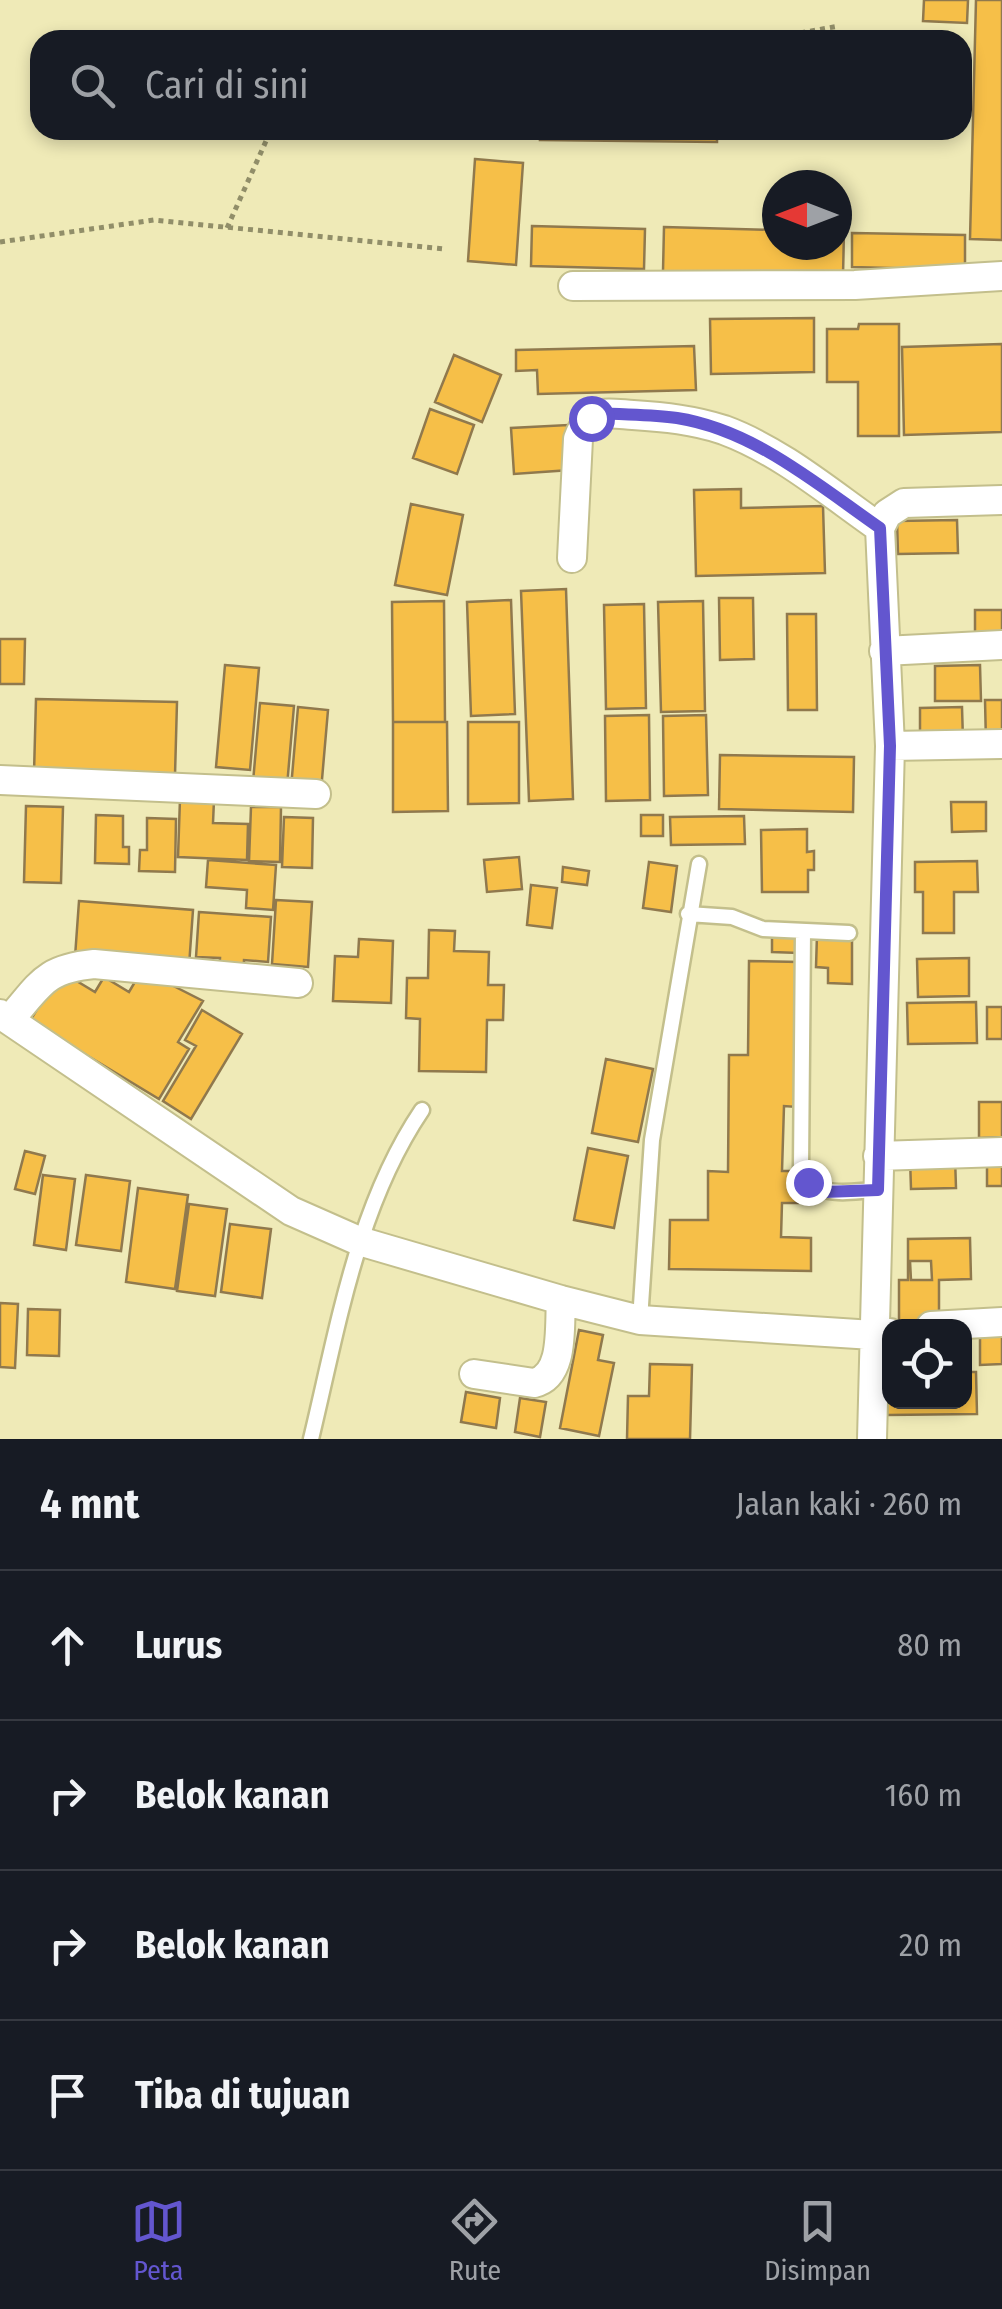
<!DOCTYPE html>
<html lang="id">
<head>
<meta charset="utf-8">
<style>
	:root { --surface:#171b24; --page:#20242c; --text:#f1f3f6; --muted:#9ea1a6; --line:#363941; --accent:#6356cf }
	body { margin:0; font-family:"Fira Sans Condensed",sans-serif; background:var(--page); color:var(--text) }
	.controls { position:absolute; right:30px; bottom:30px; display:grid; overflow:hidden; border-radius:20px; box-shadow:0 5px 15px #0003 }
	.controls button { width:90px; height:90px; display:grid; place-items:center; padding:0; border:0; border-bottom:2px solid var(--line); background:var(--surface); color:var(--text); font:50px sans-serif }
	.compass { position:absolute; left:762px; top:170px; width:90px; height:90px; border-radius:50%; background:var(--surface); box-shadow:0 5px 15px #0003; rotate:270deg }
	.stop { position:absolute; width:30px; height:30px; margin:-22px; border:8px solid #6356cf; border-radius:50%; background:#fff }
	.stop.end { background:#6356cf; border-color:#fff; box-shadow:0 2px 10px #0008 }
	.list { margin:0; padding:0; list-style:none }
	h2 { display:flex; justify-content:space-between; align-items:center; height:130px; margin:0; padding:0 40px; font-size:42px }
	h2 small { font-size:32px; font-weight:400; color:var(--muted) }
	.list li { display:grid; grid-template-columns:65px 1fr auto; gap:30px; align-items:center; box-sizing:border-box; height:150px; padding:0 40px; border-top:2px solid var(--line) }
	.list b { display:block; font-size:38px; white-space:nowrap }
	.list em { font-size:32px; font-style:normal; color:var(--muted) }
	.icon { flex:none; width:55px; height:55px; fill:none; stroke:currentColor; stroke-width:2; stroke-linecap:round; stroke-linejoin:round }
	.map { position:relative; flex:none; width:1002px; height:1439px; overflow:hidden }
	.search { position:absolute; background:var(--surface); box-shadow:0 5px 15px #0003; left:30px; right:30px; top:30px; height:110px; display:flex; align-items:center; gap:25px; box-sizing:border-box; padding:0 35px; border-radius:30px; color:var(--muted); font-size:38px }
	.sheet { height:730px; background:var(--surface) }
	nav { display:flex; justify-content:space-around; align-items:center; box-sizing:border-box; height:140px; border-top:2px solid var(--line); background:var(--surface); font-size:28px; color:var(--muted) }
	nav a { display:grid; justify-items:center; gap:5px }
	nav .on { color:var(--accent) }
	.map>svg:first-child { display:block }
</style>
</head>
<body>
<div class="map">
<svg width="1002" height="1439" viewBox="0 0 1002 1439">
	<rect width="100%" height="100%" fill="#efeab7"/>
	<path fill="#f6bf48" stroke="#90794d" stroke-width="2.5" fill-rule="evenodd" d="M924 0H968L967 23 923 21Z
		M976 0H1002V240L970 239Z
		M541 130H717V142L540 140Z
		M475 159 523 163 516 265 468 261Z
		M532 226 645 229 644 269 531 266Z
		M664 227 777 230V245H837V231H844L843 276 663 271Z
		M852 233 965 235V270L852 267Z
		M814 318V372L711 374 710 319Z
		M859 324H899V436H858V382H827V329H858Z
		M1002 344V432L904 435 902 347Z
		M694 346 696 390 538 394 537 370 516 371V350Z
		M454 355 501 375 482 422 435 402Z
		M430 409 474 425 457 474 413 458Z
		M568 425 570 470 514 474 511 428Z
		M741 489V508L823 506 825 573 696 576 694 490Z
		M411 504 463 515 447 595 395 585Z
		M957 520 958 553 898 554 897 521Z
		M566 589 573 799 529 801 521 591Z
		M719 598H753L754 659 720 660Z
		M511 600 515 714 471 716 467 602Z
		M444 601 445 722H393L392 602Z
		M703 601 705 711 661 712 658 602Z
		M644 604 646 708 606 709 604 605Z
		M975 610H1002V643H975Z
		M787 614H816L817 710H788Z
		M0 639H25L24 684H0Z
		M225 665 259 668 250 770 216 767Z
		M980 665 981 701H935V666Z
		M36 699 177 702 175 775 34 773Z
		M985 700H1002V743H986Z
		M260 703 294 706 287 786 253 782Z
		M298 707 328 710 321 791 291 788Z
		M962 707 963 740H920V708Z
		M649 715 650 800 606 801 605 716Z
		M706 715 708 795 664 796 663 716Z
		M393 722H447L448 811 393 812Z
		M468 722H519V803L468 804Z
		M720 755 854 757 853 812 719 809Z
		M180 799 214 800 213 823 248 824 247 860 178 857Z
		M951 802H986V831L952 832Z
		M26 806 63 807 61 883 24 882Z
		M251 807H281L280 862 249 861Z
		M96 815 123 816V847H129V864L95 863Z
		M641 815H663V836H641Z
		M744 816 745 844 671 845 670 817Z
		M284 817 313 818 312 868 282 867Z
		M147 818 176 819 175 872 139 871 140 850H147Z
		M807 829V852L814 851V870H808V892H762L761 830Z
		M519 857 522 889 487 892 484 860Z
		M208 860 276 865 273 910 246 908 247 890 206 887Z
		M977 861 978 892H954V933H923V892H915V862Z
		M649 862 677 866 671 912 643 908Z
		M563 867 589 871 587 885 562 882Z
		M531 885 557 888 552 928 527 925Z
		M276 900 312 902 308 967 272 964Z
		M79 901 193 910 189 966 75 957Z
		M199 912 271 917 268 962 244 960 243 976 219 974 220 958 196 957Z
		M429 930 455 931 454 951 489 952 488 985H504L503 1020H487L486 1072 419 1071 420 1019 406 1018 407 978H428Z
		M772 931 800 932 799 953 772 952Z
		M817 935H852V984L828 983V968L816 967Z
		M359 939 393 941 391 1003 333 1001 335 956 358 957Z
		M969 958V996L918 997 917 959Z
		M749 961 800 962 797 1107 784 1106 782 1171H799L798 1203H782L781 1237 811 1238V1271L669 1269 670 1220H708V1171L728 1172 729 1055H748Z
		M142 970 203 1001 178 1042 189 1049 159 1099 30 1021 60 971 95 992 104 977 129 992Z
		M976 1002 977 1043 908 1044 907 1003Z
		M987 1007H1002V1039H987Z
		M202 1010 242 1034 191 1119 163 1101 196 1046 185 1040Z
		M606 1059 653 1069 638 1142 592 1133Z
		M979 1102H1002V1137L979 1138Z
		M588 1148 628 1156 614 1228 574 1220Z
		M25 1151 45 1156 35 1194 15 1189Z
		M987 1154H1002V1186H987Z
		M955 1157 956 1188 911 1189 910 1158Z
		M43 1175 75 1179 66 1250 34 1245Z
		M86 1175 130 1181 121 1251 76 1245Z
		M138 1188 188 1195 175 1289 126 1282Z
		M189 1204 227 1209 215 1296 177 1291Z
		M230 1224 271 1229 262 1298 221 1292Z
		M970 1238 971 1279 939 1280V1321L899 1322V1280H908V1239ZM910 1261H931L932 1280H911Z
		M0 1303 18 1304 15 1368 0 1367Z
		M28 1309 60 1310 59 1356 27 1355Z
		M980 1326H1002V1364L980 1365Z
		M579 1330 603 1335 598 1360 614 1363 599 1436 560 1428Z
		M650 1364 692 1365 690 1439H627L628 1396H649Z
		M964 1372H976L977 1414 887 1415V1373H890V1402H964Z
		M466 1392 500 1398 496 1428 461 1422Z
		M520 1398 546 1402 540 1437 515 1432Z"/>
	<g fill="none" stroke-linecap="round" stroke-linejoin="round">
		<defs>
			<path id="service" d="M688 914 732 917 763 929 849 933
				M803 931 801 1167C816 1201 846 1191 878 1190
				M640 1320 652 1140 699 864
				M311 1439C338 1327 357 1206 422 1110"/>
			<path id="minor" d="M573 286 855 285 1002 276
				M572 558 578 439C589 408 604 413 633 415 664 417 694 420 724 430 781 451 831 494 880 528
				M884 651 1002 645
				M890 746 1002 744
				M0 780 316 794
				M0 1014 291 1211 359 1241 561 1300 640 1320 873 1335 890 1333
				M10 1019C41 984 44 969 94 964L298 983
				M878 1156 1002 1152
				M931 1326 1002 1322
				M474 1374 534 1383C565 1376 559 1326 561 1300
				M872 1439 890 746 880 528 887 514 904 503 1002 500"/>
		</defs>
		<use href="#service" stroke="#c3bf8c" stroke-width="19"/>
		<use href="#minor" stroke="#c3bf8c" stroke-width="32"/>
		<path stroke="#918e69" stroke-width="5" stroke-dasharray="5 5" stroke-linecap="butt" d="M761 40 839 26
			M227 228 271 130
			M0 242 154 220 445 249"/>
		<use href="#service" stroke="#fff" stroke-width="14"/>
		<use href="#minor" stroke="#fff" stroke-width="28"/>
	</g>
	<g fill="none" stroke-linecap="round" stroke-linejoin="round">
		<path stroke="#6356cf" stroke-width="12" d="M591 418 599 413C625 415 652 414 677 418 754 430 818 485 880 528L890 746 878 1190 824 1192 808 1182"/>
	</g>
</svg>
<div class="controls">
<button><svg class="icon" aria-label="locate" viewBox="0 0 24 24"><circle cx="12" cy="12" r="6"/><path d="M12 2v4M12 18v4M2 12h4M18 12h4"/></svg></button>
</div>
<svg class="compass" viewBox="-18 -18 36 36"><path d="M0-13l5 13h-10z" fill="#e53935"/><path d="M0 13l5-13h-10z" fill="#9ea1a6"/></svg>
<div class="stop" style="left:591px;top:418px"></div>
<div class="stop end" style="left:808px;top:1182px"></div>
<div class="search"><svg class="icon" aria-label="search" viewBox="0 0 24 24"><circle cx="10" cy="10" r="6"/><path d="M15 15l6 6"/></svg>Cari di sini</div>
</div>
<section class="sheet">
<h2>4 mnt<small>Jalan kaki · 260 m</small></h2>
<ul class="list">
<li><svg class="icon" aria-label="ahead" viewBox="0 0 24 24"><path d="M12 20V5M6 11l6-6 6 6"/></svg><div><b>Lurus</b></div><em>80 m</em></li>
<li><svg class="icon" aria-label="right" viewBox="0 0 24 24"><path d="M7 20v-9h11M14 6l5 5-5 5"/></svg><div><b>Belok kanan</b></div><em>160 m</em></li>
<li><svg class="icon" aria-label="right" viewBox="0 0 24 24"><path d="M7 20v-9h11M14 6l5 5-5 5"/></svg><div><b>Belok kanan</b></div><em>20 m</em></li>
<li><svg class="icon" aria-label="arrive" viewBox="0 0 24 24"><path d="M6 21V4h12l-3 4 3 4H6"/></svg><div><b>Tiba di tujuan</b></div></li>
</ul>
</section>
<nav>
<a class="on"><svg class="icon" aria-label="map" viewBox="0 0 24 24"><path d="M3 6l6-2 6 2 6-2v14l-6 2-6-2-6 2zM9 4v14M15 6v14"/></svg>Peta</a>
<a><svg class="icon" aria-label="directions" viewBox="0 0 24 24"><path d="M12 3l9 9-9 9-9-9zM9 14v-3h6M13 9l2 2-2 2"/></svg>Rute</a>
<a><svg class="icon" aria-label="saved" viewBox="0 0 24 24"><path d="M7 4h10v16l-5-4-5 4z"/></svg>Disimpan</a>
</nav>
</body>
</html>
